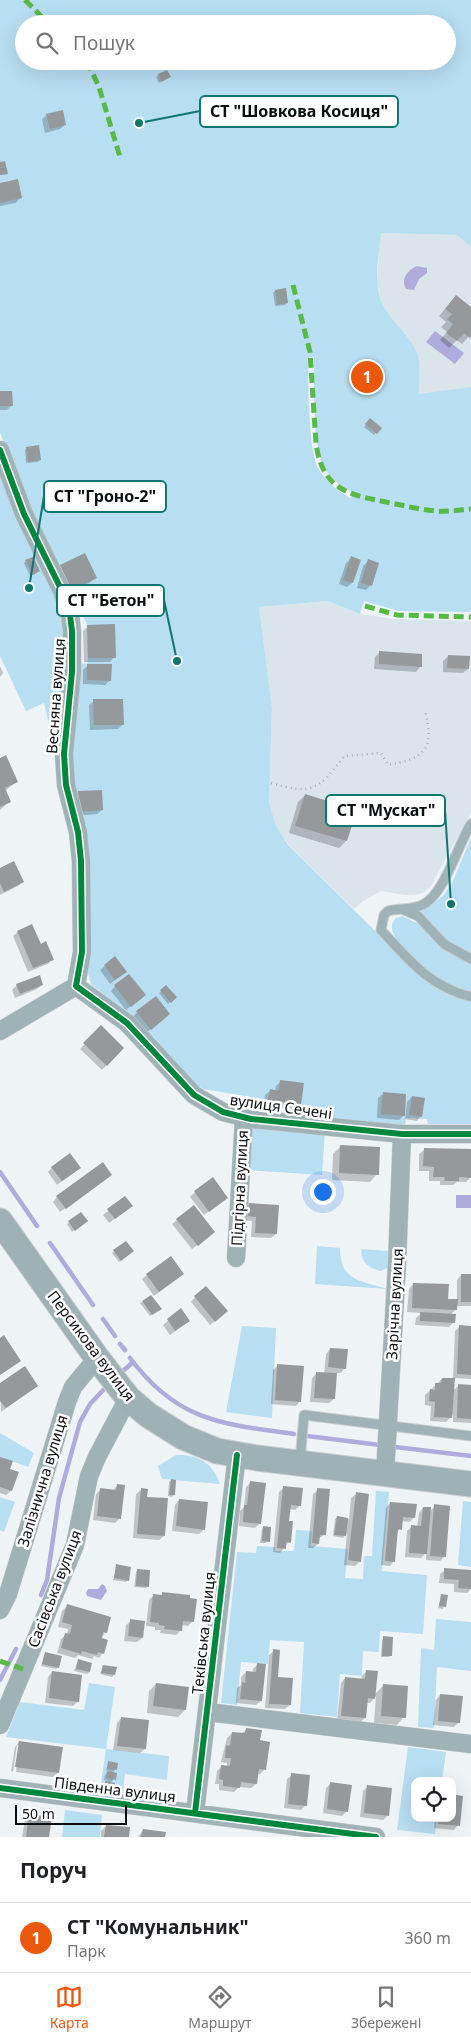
<!DOCTYPE html>
<html lang="uk">
<head>
<meta charset="utf-8">
<style>
	:root { --surface:#fff; --page:#f2f2f2; --text:#202124; --muted:#757577; --line:#e0e0e0; --accent:#ea580c }
	body { margin:0; font-family:"Noto Sans",sans-serif; background:var(--page); color:var(--text) }
	.controls { position:absolute; right:15px; bottom:15px; display:grid; overflow:hidden; border-radius:10px; box-shadow:0 5px 20px #0002 }
	.controls button { width:45px; height:45px; display:grid; place-items:center; padding:0; border:0; border-bottom:1px solid var(--line); background:var(--surface); color:var(--text); font:25px sans-serif }
	.scale { position:absolute; left:15px; bottom:12px; width:112px; box-sizing:border-box; padding-left:5px; border:2px solid #0b0e0f; border-top:0; font-size:14px; line-height:18px; white-space:nowrap; color:#0b0e0f; -webkit-text-stroke:4px #fff; paint-order:stroke }
	.you { position:absolute; left:322px; top:1191px; width:18px; height:18px; margin:-12px; border:4px solid #fff; border-radius:50%; background:#1a73e8; box-shadow:0 0 0 8px #1a73e833 }
	.badge { display:grid; place-items:center; width:32px; height:32px; border-radius:50%; background:var(--accent); color:#fff; font-size:16px; font-weight:700 }
	.pin { position:absolute; translate:-50% -50%; border:2px solid #fff; box-shadow:0 1px 5px #0006 }
	.list { margin:0; padding:0; list-style:none }
	h2 { display:flex; justify-content:space-between; align-items:center; height:65px; margin:0; padding:0 20px; font-size:21px }
	h2 small { font-size:16px; font-weight:400; color:var(--muted) }
	.list li { display:grid; grid-template-columns:32px 1fr auto; gap:15px; align-items:center; box-sizing:border-box; height:70px; padding:0 20px; border-top:1px solid var(--line) }
	.list b { display:block; font-size:19px; white-space:nowrap }
	.list p { margin:0; font-size:16px; white-space:nowrap; color:var(--muted) }
	.list em { font-size:16px; font-style:normal; color:var(--muted) }
	.icon { flex:none; width:28px; height:28px; fill:none; stroke:currentColor; stroke-width:2; stroke-linecap:round; stroke-linejoin:round }
	.map { position:relative; flex:none; width:471px; height:1837px; overflow:hidden }
	.search { position:absolute; background:var(--surface); box-shadow:0 5px 20px #0002; left:15px; right:15px; top:15px; height:55px; display:flex; align-items:center; gap:12px; box-sizing:border-box; padding:0 18px; border-radius:28px; color:var(--muted); font-size:19px }
	.sheet { height:135px; background:var(--surface) }
	nav { display:flex; justify-content:space-around; align-items:center; box-sizing:border-box; height:70px; border-top:1px solid var(--line); background:var(--surface); font-size:14px; color:var(--muted) }
	nav a { display:grid; justify-items:center; gap:2px }
	nav .on { color:var(--accent) }
	.map>svg:first-child { display:block }
</style>
</head>
<body>
<div class="map">
<svg width="471" height="1837" viewBox="0 0 471 1837">
	<rect width="100%" height="100%" fill="#eef3f6"/>
	<path fill="#d9e4eb" d="M380 233 457 235 471 247V387L418 395 420 372 418 356 385 310 380 298 377 282Z
		M328 601 360 614 394 619 471 621V812L431 886 425 892 415 895H405L381 891 363 901 354 909 288 844 275 823 269 802 272 708 259 607Z"/>
	<path fill="#b8def2" fill-rule="evenodd" d="M0 0H471V247L457 235 381 233C379 253 374 278 380 298 387 320 411 334 418 356 421 368 419 382 419 394L471 387V612L399 611 364 601 360 614 328 601 259 607 272 708 269 802 275 823 288 845 427 982 446 993 471 1001V1124H428L427 1119 406 1118 405 1126 328 1119 300 1112V1105L203 1089 194 1083 130 1016 91 984 87 969 78 792 72 791 70 777 79 663 87 664 88 658 87 625 60 565 54 568 25 502 0 432ZM24 24H447V61H24ZM309 357H314C314 384 313 439 322 463 327 475 341 487 352 492L351 498C338 492 324 480 317 466 309 449 307 378 309 357Z
		M0 458 68 620 60 775 44 703 26 711 0 656Z
		M471 838V955L451 944 419 912 443 896 452 883Z
		M402 916 417 923 442 948 471 964V992C462 989 453 987 445 983 432 976 393 943 392 929 391 925 393 922 396 918Z
		M248 1124 325 1131 322 1175 246 1170Z
		M317 1246 340 1248C340 1281 361 1281 388 1289L315 1284Z
		M361 1249 389 1251V1267L381 1271C369 1269 361 1262 361 1249Z
		M242 1326 276 1328 272 1418 226 1412Z
		M0 1433 34 1453 28 1467 0 1457Z
		M176 1455C198 1454 213 1463 220 1484L162 1479 158 1466Z
		M376 1491 389 1492 382 1571 427 1575 423 1634 380 1631 379 1652 363 1651 362 1676 340 1674 337 1717 300 1713 304 1642 270 1640 268 1664 241 1662 237 1705 221 1703 237 1552 256 1553 257 1546 275 1547V1551H294L296 1530 312 1531 311 1546 348 1549 345 1578 363 1579 364 1556H372Z
		M0 1497 15 1502 4 1532 0 1530Z
		M463 1501 471 1502V1567L458 1565Z
		M436 1619 471 1622V1671L437 1667 434 1728 418 1727 421 1648 434 1650Z
		M89 1683 115 1687 106 1749 169 1756 167 1780 125 1774 123 1793 100 1790 106 1749 6 1737 20 1702 84 1710Z
		M408 1747 446 1752 442 1781H415V1818H437L435 1834 397 1830Z
		M65 1810 102 1815 100 1837H62Z"/>
	<path fill="#afabdc" d="M417 266 427 268V273L419 279 414 290 406 289C400 279 408 270 417 266Z
		M435 331 464 353 455 364 426 342Z
		M456 1195H471V1208H456Z
		M102 1584 105 1586 107 1591 101 1600 87 1596 86 1593 88 1589H98Z"/>
	<path fill="#0003" d="M158 75 169 77 159 83 156 77Z
		M47 115 65 125 60 129 45 133 42 119Z
		M0 184 20 198 16 203 0 206Z
		M275 291 287 303 285 305 275 306 273 293Z
		M456 296 471 308V334L462 344 457 340 449 348 440 340 447 332 441 327 446 322 439 316Z
		M0 393 12 405 7 410H0Z
		M370 419 380 428 374 435 364 427Z
		M27 448 40 460 38 462 26 463 25 450Z
		M351 558 352 583 347 587 339 584 346 563Z
		M26 561 39 571 30 576 24 563Z
		M368 561 377 564 370 586 366 590 357 588 363 566Z
		M61 566 95 578 91 582 67 594 56 571Z
		M88 626 114 657 110 662H84L83 631Z
		M380 652 421 655 420 667 416 672 374 669 375 657Z
		M448 656 468 669 463 673 443 672V661Z
		M88 665 110 680 105 685 83 684V670Z
		M0 666 3 673 0 677Z
		M94 701 123 724 118 729 90 730 89 705Z
		M0 759 16 782 5 791 9 802 0 810Z
		M78 792 102 810 97 814 75 816 74 797Z
		M305 795 356 811 346 841 339 848 289 833 298 802Z
		M0 869 22 882 18 886 0 895Z
		M18 932 40 945 52 959 48 964 28 972 13 936Z
		M105 966 120 976 110 984 100 970Z
		M17 985H42L37 989 15 998 12 990Z
		M115 986 139 1000 126 1010 111 991Z
		M166 986 175 997 168 1004 159 993Z
		M137 1012 164 1019 146 1033 133 1017Z
		M101 1027 123 1048 102 1070 80 1049Z
		M281 1081 300 1105 295 1109 264 1105 265 1095 270 1091H275L276 1086Z
		M383 1094 404 1113H406L407 1102 412 1097 421 1116 417 1121 405 1119 406 1113 399 1120 377 1118 378 1098Z
		M341 1146 377 1174 370 1182 332 1180 333 1154Z
		M424 1150H471V1177L466 1182H457L453 1185H440V1181H429V1171H419V1154Z
		M52 1168 75 1172 57 1185 48 1172Z
		M106 1179 60 1212 53 1202 57 1197Z
		M195 1192 222 1202 204 1215 190 1197Z
		M125 1197 126 1210 109 1223 103 1215Z
		M248 1204 276 1234 271 1238 251 1237 252 1221 243 1220 244 1209Z
		M81 1213 84 1223 72 1232 67 1224Z
		M177 1220 209 1236 192 1249 172 1224Z
		M114 1251 131 1253 119 1262 112 1253Z
		M183 1274 154 1296 142 1279 147 1275Z
		M461 1275H471V1306H456V1309L450 1315 454 1322 449 1327 415 1325 416 1318 422 1313 407 1312 409 1289 413 1284 447 1300H457V1280Z
		M195 1297 221 1316 210 1325 191 1302Z
		M142 1302 158 1311 150 1316 140 1303Z
		M181 1310 188 1321 170 1335 163 1325Z
		M460 1326 471 1327V1379L453 1378V1391L459 1385 471 1386V1423L453 1422V1415L446 1422 430 1421 431 1406 425 1405V1395L442 1379 453 1380 455 1331Z
		M330 1349 345 1368 341 1373H336L334 1399 329 1403 310 1402 312 1378 317 1373 324 1374 326 1354Z
		M278 1366 300 1401 296 1406 271 1404 273 1370Z
		M0 1385 37 1386 1 1412Z
		M0 1458 9 1470 17 1472 11 1491 6 1495 0 1493Z
		M171 1480 174 1495 172 1497 168 1496 169 1482Z
		M251 1482 260 1523 255 1528 239 1526 240 1511 244 1507 246 1487Z
		M117 1486 120 1518 115 1523 93 1520 96 1494 101 1489 112 1491Z
		M284 1487 300 1505 295 1510 289 1509 287 1522 289 1542 280 1553 273 1552 279 1492Z
		M141 1490 164 1536 159 1540 133 1538 136 1494Z
		M318 1490 324 1535 318 1539V1544L313 1548H308L313 1494Z
		M356 1494 360 1561 355 1566 344 1565 347 1533 343 1538 333 1536 335 1519 337 1517 349 1519 351 1498Z
		M179 1500 204 1529 199 1534 172 1531 175 1505Z
		M390 1503 414 1517 410 1522 401 1521 400 1529 396 1533 394 1561 390 1566 381 1565 386 1508Z
		M435 1506 444 1557 440 1561 426 1560V1553L421 1558 405 1557 407 1531 412 1526 417 1527 419 1513 423 1508 430 1511Z
		M264 1527 268 1541 266 1543H260L262 1529Z
		M117 1566 128 1580 126 1582 113 1580Z
		M138 1570 148 1586 146 1588 134 1587 136 1572Z
		M445 1570 471 1571V1589L467 1593 454 1592V1584L439 1583 440 1574Z
		M163 1593 193 1621 188 1626 181 1625V1630L176 1635 160 1633 161 1630H155V1627L146 1626 149 1600 154 1595 160 1596Z
		M442 1595 447 1596 443 1609 438 1608Z
		M67 1606 106 1632 99 1639 103 1653 99 1658 94 1656 92 1659 78 1655 75 1658 57 1653 61 1639 67 1634 68 1629 58 1627 62 1611Z
		M131 1621 142 1638 137 1642 124 1641 126 1625Z
		M384 1638 391 1655 389 1657H381L382 1640Z
		M274 1651 277 1678 290 1705 285 1709 265 1708 269 1655Z
		M45 1653 58 1667 56 1669 41 1666Z
		M78 1661 89 1672 87 1674 74 1671Z
		M257 1665 261 1701 256 1705 236 1703 237 1688 241 1685V1677L246 1672 252 1673 253 1669Z
		M103 1666 114 1675 112 1677 100 1674Z
		M367 1671 375 1694 384 1685 404 1717 397 1725 374 1723 376 1696 370 1703H366L365 1718 360 1722 337 1720 341 1683 345 1678 361 1680 362 1676Z
		M52 1672 78 1701 73 1706 45 1703 48 1677Z
		M156 1684 185 1710 178 1717 147 1713 149 1691Z
		M440 1695 459 1722 454 1727 433 1725 436 1700Z
		M121 1718 145 1749 140 1753 113 1750 117 1723Z
		M246 1730 259 1741 264 1770 260 1774H257L256 1784 251 1788 239 1787 234 1792 219 1790V1784H215L217 1771 222 1766 227 1767V1763L221 1762 227 1738 232 1733 241 1734Z
		M19 1742 58 1773 53 1777 16 1772 19 1745H17L13 1772 11 1771 15 1747Z
		M109 1763 116 1769 112 1773 114 1779 110 1783 113 1789 111 1791 103 1790 104 1785 108 1781 104 1780 105 1775 109 1771 106 1770Z
		M292 1775 305 1806 301 1810 284 1808 287 1779Z
		M330 1784 347 1811 342 1816 323 1813 326 1788Z
		M368 1786 388 1815 383 1820 360 1817 363 1791Z
		M29 1815 48 1837H22L25 1820Z
		M435 1818H452L458 1825 454 1830 434 1828Z
		M106 1826 127 1837H101V1831Z
		M143 1830 164 1837H138Z"/>
	<g fill="none" stroke-linecap="round" stroke-linejoin="round">
		<path stroke="#afabdc" stroke-width="4.5" d="M0 1172 37 1226
			M50 1243 93 1305
			M103 1319 115 1336
			M120 1344 125 1350
			M130 1358C177 1421 221 1424 294 1434
			M122 1372 133 1362
			M307 1436 380 1445
			M395 1447 471 1456
			M41 1595 47 1580 59 1498 80 1422 90 1404 108 1385
			M0 1680 16 1649"/>
	</g>
	<path fill="#95999b" d="M167 70 171 77 161 82 158 74Z
		M63 110 66 125 50 129 46 114Z
		M5 161 8 174 0 175V162Z
		M18 179 22 198 0 203V183Z
		M286 288 288 303 277 305 275 290Z
		M456 295 471 307V336L470 338 464 333 457 341 446 333 453 324 447 319 452 314 445 309Z
		M0 391H12L13 406H0Z
		M370 418 382 428 377 434 365 424Z
		M39 445 41 460 28 462 26 447Z
		M85 553 97 578 72 590 60 565Z
		M351 556 361 560 353 583 343 580Z
		M33 557 40 571 33 575 25 560Z
		M368 559 379 563 372 586 361 583Z
		M115 624 116 658H88L87 625Z
		M379 651 422 654V667L379 664Z
		M448 655 470 656 469 669 447 668Z
		M87 664H112L111 681 87 680Z
		M93 699H123L124 725H94Z
		M6 755 18 782 5 788 11 802 0 807V758Z
		M102 790 103 810 79 812 78 791Z
		M305 794 357 810 347 841 295 826Z
		M14 861 24 882 4 892 0 883V868Z
		M32 924 41 944 46 941 54 960 33 968 17 931Z
		M115 956 127 972 115 980 104 965Z
		M129 974 146 995 131 1007 114 985Z
		M40 975 43 985 20 994 16 984Z
		M166 985 177 997 171 1003 160 990Z
		M156 996 170 1014 151 1030 136 1011Z
		M101 1025 124 1048 107 1066 83 1043Z
		M280 1080 304 1083 301 1105 268 1100 270 1089 279 1091Z
		M383 1092 406 1094 405 1116 381 1114Z
		M412 1096 425 1098 422 1117 409 1115Z
		M340 1145 380 1147 379 1175 339 1173Z
		M424 1148 471 1149V1178L459 1177V1181H444L445 1177H433L434 1167 423 1166Z
		M70 1153 81 1168 62 1181 51 1167Z
		M103 1162 112 1175 66 1209 56 1196Z
		M213 1177 228 1198 209 1212 194 1191Z
		M125 1196 133 1206 115 1219 107 1209Z
		M248 1203 279 1205 277 1234 255 1233 256 1217 247 1216Z
		M194 1205 215 1232 198 1246 176 1219Z
		M81 1212 88 1221 75 1231 68 1221Z
		M126 1241 134 1251 121 1261 113 1250Z
		M171 1256 184 1274 159 1292 146 1274Z
		M461 1274H471V1302H461Z
		M413 1283 449 1284 448 1299H458L457 1310 412 1308Z
		M206 1286 228 1311 215 1322 194 1296Z
		M151 1295 162 1309 152 1315 142 1301Z
		M181 1308 190 1321 175 1331 167 1319Z
		M420 1312 456 1314 455 1323 420 1321Z
		M459 1325 471 1326V1375L457 1374Z
		M4 1335 21 1361 0 1375V1338Z
		M330 1348 348 1349 346 1369 328 1367Z
		M277 1364 304 1366 301 1402 275 1400Z
		M25 1366 38 1386 6 1408 0 1401V1383Z
		M316 1372 337 1373 335 1399 314 1398Z
		M442 1378H455L452 1418 434 1417 435 1402 429 1401 430 1389 435 1390V1383H441Z
		M458 1384 471 1385V1419L457 1418Z
		M0 1457 13 1461 10 1469 19 1472 12 1491 0 1487Z
		M171 1479 176 1480 175 1495H169Z
		M250 1481 266 1483 261 1524 243 1522 244 1505H247Z
		M117 1484 125 1485 121 1519 97 1516 100 1488 116 1490Z
		M283 1486 303 1488 301 1506 291 1505 289 1521H293L291 1543 286 1542V1549L277 1548Z
		M141 1488 148 1489 147 1497 168 1498 165 1536 137 1534Z
		M317 1488 330 1489 326 1535H320L319 1544 312 1543Z
		M356 1492 369 1494 361 1562 348 1560Z
		M179 1499 208 1502 205 1530 176 1526Z
		M390 1502 417 1504 415 1518 403 1517 402 1530 398 1529 395 1562 385 1561Z
		M434 1504 450 1506 446 1557 430 1556Z
		M423 1507H431L427 1554 409 1553 411 1525 421 1526Z
		M337 1516 348 1518 346 1536 334 1535Z
		M263 1526 271 1527 270 1542 262 1541Z
		M116 1564 131 1567 129 1581 114 1578Z
		M444 1568 471 1570V1589L458 1588 459 1580 444 1579Z
		M137 1569 150 1570 149 1587 136 1586Z
		M162 1592 190 1595V1598L197 1599 194 1622 183 1621 182 1631 164 1629 165 1626 159 1625V1623L150 1622 153 1594 162 1595Z
		M441 1594 448 1595 446 1607 439 1606Z
		M67 1604 111 1617 107 1633 103 1632 102 1638 108 1640 104 1654 98 1652 97 1655 82 1651 81 1654 61 1648 65 1633 70 1634 72 1625 62 1622Z
		M130 1619 145 1621 143 1638 128 1636Z
		M383 1636 393 1637 392 1656H382Z
		M273 1649 280 1650 278 1677 293 1678 291 1705 269 1704Z
		M45 1652 62 1656 59 1668 42 1664Z
		M78 1659 92 1663 90 1672 76 1669Z
		M257 1663 266 1664 262 1701 240 1699 242 1682 245 1683 246 1671 256 1672Z
		M103 1665 117 1667 115 1675 101 1673Z
		M366 1670 378 1671 375 1699 368 1698 366 1718 341 1716 345 1677 365 1679Z
		M52 1671 82 1675 79 1702 49 1698Z
		M156 1683 189 1687 186 1710 153 1706Z
		M383 1684 408 1686 406 1718 381 1716Z
		M440 1694 463 1696 460 1723 438 1721Z
		M121 1717 149 1720 146 1749 117 1746Z
		M246 1728 262 1730 260 1740 270 1742 266 1770 259 1769 257 1784 241 1782 240 1788 223 1786V1780L219 1779 221 1765 230 1766 231 1758H225L226 1745 230 1746 232 1732 245 1733Z
		M19 1741 63 1747 59 1773 15 1767Z
		M108 1761 118 1763 117 1770 107 1769Z
		M107 1771 117 1773 116 1780 106 1778Z
		M291 1773 310 1775 307 1806 288 1804Z
		M105 1781 115 1783 114 1790 104 1788Z
		M330 1782 352 1785 348 1812 327 1809Z
		M367 1785 392 1788 389 1816 364 1813Z
		M452 1794 463 1796 460 1826 438 1824 439 1818H452Z
		M29 1814 52 1817 49 1837H26Z
		M106 1825 130 1827 129 1837H104Z
		M143 1829 166 1832 165 1837H141Z"/>
	<g fill="none" stroke-linecap="round" stroke-linejoin="round">
		<defs>
			<path id="service" d="M471 824C458 844 444 896 422 905 411 910 398 908 388 911L384 915 381 930C410 961 429 986 471 997
				M404 910 418 916 444 944 471 959
				M300 1461 304 1415 471 1436"/>
			<path id="minor" d="M0 450 24 514 62 591 70 615 72 631V672L64 754 66 785 78 832 81 861 82 952 76 986
				M76 986 127 1023 194 1095 223 1112 251 1119 402 1134H471
				M0 1031 76 986
				M236 1258 244 1118
				M385 1474 397 1264 402 1134
				M0 1610 8 1594 67 1402 73 1387 97 1358
				M208 1712 471 1744
				M0 1725 75 1545 89 1476 97 1457 128 1398
				M0 1788 376 1837
				M195 1813 237 1455"/>
			<path id="secondary" d="M0 1221 97 1358 128 1398 148 1415 183 1437 217 1451 257 1458 471 1484"/>
		</defs>
		<use href="#service" stroke="#cbced0" stroke-width="11"/>
		<use href="#minor" stroke="#cbced0" stroke-width="19"/>
		<use href="#secondary" stroke="#cbced0" stroke-width="27"/>
		<path stroke="#a5b2b4" stroke-width="2.5" stroke-dasharray="1 4" stroke-linecap="butt" d="M271 783C312 795 319 790 344 756L381 753 388 765C425 758 435 750 425 711"/>
		<use href="#service" stroke="#9fb2b5" stroke-width="9"/>
		<use href="#minor" stroke="#9fb2b5" stroke-width="18"/>
		<use href="#secondary" stroke="#9eb1b4" stroke-width="25"/>
		<path stroke="#58b947" stroke-width="5" stroke-dasharray="10 5" stroke-linecap="butt" d="M25 0 49 24
			M87 61 99 87 120 157
			M293 285 310 352 316 443C322 491 350 495 391 503 406 506 421 510 437 511 448 512 460 510 471 509
			M365 606 397 615 471 617
			M0 1661 23 1669"/>
		<defs>
			<path id="cycleway" d="M0 450 24 514 62 591 70 615 72 631V672L64 754 66 785 78 832 81 861 82 952 76 986 127 1023 194 1095 223 1112 251 1119 402 1134H471
				M0 1788 376 1837
				M195 1813 237 1455"/>
		</defs>
		<use href="#cycleway" stroke="#fff" stroke-width="9"/>
		<use href="#cycleway" stroke="#00873e" stroke-width="6"/>
	</g>
	<g text-anchor="middle" stroke-width="5" stroke-linejoin="round" paint-order="stroke">
		<g font-size="15" fill="#0b0e0f" stroke="#fff">
			<text transform="translate(56 696) rotate(-86)" y="5">Весняна вулиця</text>
			<text transform="translate(281 1107) rotate(8)" y="5">вулиця Сечені</text>
			<text transform="translate(240 1188) rotate(-87)" y="5">Підгірна вулиця</text>
			<text transform="translate(395 1304) rotate(-87)" y="5">Зарічна вулиця</text>
			<text transform="translate(91 1346) rotate(53)" y="5">Персикова вулиця</text>
			<text transform="translate(43 1481) rotate(-73)" y="5">Залізнична вулиця</text>
			<text transform="translate(55 1589) rotate(-69)" y="5">Сасівська вулиця</text>
			<text transform="translate(204 1633) rotate(-84)" y="5">Теківська вулиця</text>
			<text transform="translate(115 1790) rotate(7)" y="5">Південна вулиця</text>
		</g>
	</g>
	<path fill="none" stroke="#0f766e" stroke-width="2" d="M139 123L200 111M29 588L44 496M177 661L164 600M451 904L445 810"/>
	<g fill="#0f766e" stroke="#fff" stroke-width="2">
		<circle cx="139" cy="123" r="5"/>
		<circle cx="29" cy="588" r="5"/>
		<circle cx="177" cy="661" r="5"/>
		<circle cx="451" cy="904" r="5"/>
	</g>
	<g fill="#fff" stroke="#0f766e" stroke-width="2">
		<rect x="200" y="96" width="198" height="31" rx="5"/>
		<rect x="44" y="481" width="122" height="31" rx="5"/>
		<rect x="57" y="585" width="107" height="31" rx="5"/>
		<rect x="326" y="795" width="119" height="31" rx="5"/>
	</g>
	<g font-size="16" text-anchor="middle" font-weight="bold" fill="#0b0e0f">
		<text x="299" y="117">СТ "Шовкова Косиця"</text>
		<text x="105" y="502">СТ "Гроно-2"</text>
		<text x="111" y="606">СТ "Бетон"</text>
		<text x="386" y="816">СТ "Мускат"</text>
	</g>
</svg>
<div class="controls">
<button><svg class="icon" aria-label="locate" viewBox="0 0 24 24"><circle cx="12" cy="12" r="6"/><path d="M12 2v4M12 18v4M2 12h4M18 12h4"/></svg></button>
</div>
<div class="scale">50 m</div>
<div class="you"></div>
<div class="pin badge" style="left:367px;top:377px">1</div>
<div class="search"><svg class="icon" aria-label="search" viewBox="0 0 24 24"><circle cx="10" cy="10" r="6"/><path d="M15 15l6 6"/></svg>Пошук</div>
</div>
<section class="sheet">
<h2>Поруч<small></small></h2>
<ul class="list">
<li><span class="badge">1</span><div><b>СТ &quot;Комунальник&quot;</b><p>Парк</p></div><em>360 m</em></li>
</ul>
</section>
<nav>
<a class="on"><svg class="icon" aria-label="map" viewBox="0 0 24 24"><path d="M3 6l6-2 6 2 6-2v14l-6 2-6-2-6 2zM9 4v14M15 6v14"/></svg>Карта</a>
<a><svg class="icon" aria-label="directions" viewBox="0 0 24 24"><path d="M12 3l9 9-9 9-9-9zM9 14v-3h6M13 9l2 2-2 2"/></svg>Маршрут</a>
<a><svg class="icon" aria-label="saved" viewBox="0 0 24 24"><path d="M7 4h10v16l-5-4-5 4z"/></svg>Збережені</a>
</nav>
</body>
</html>
